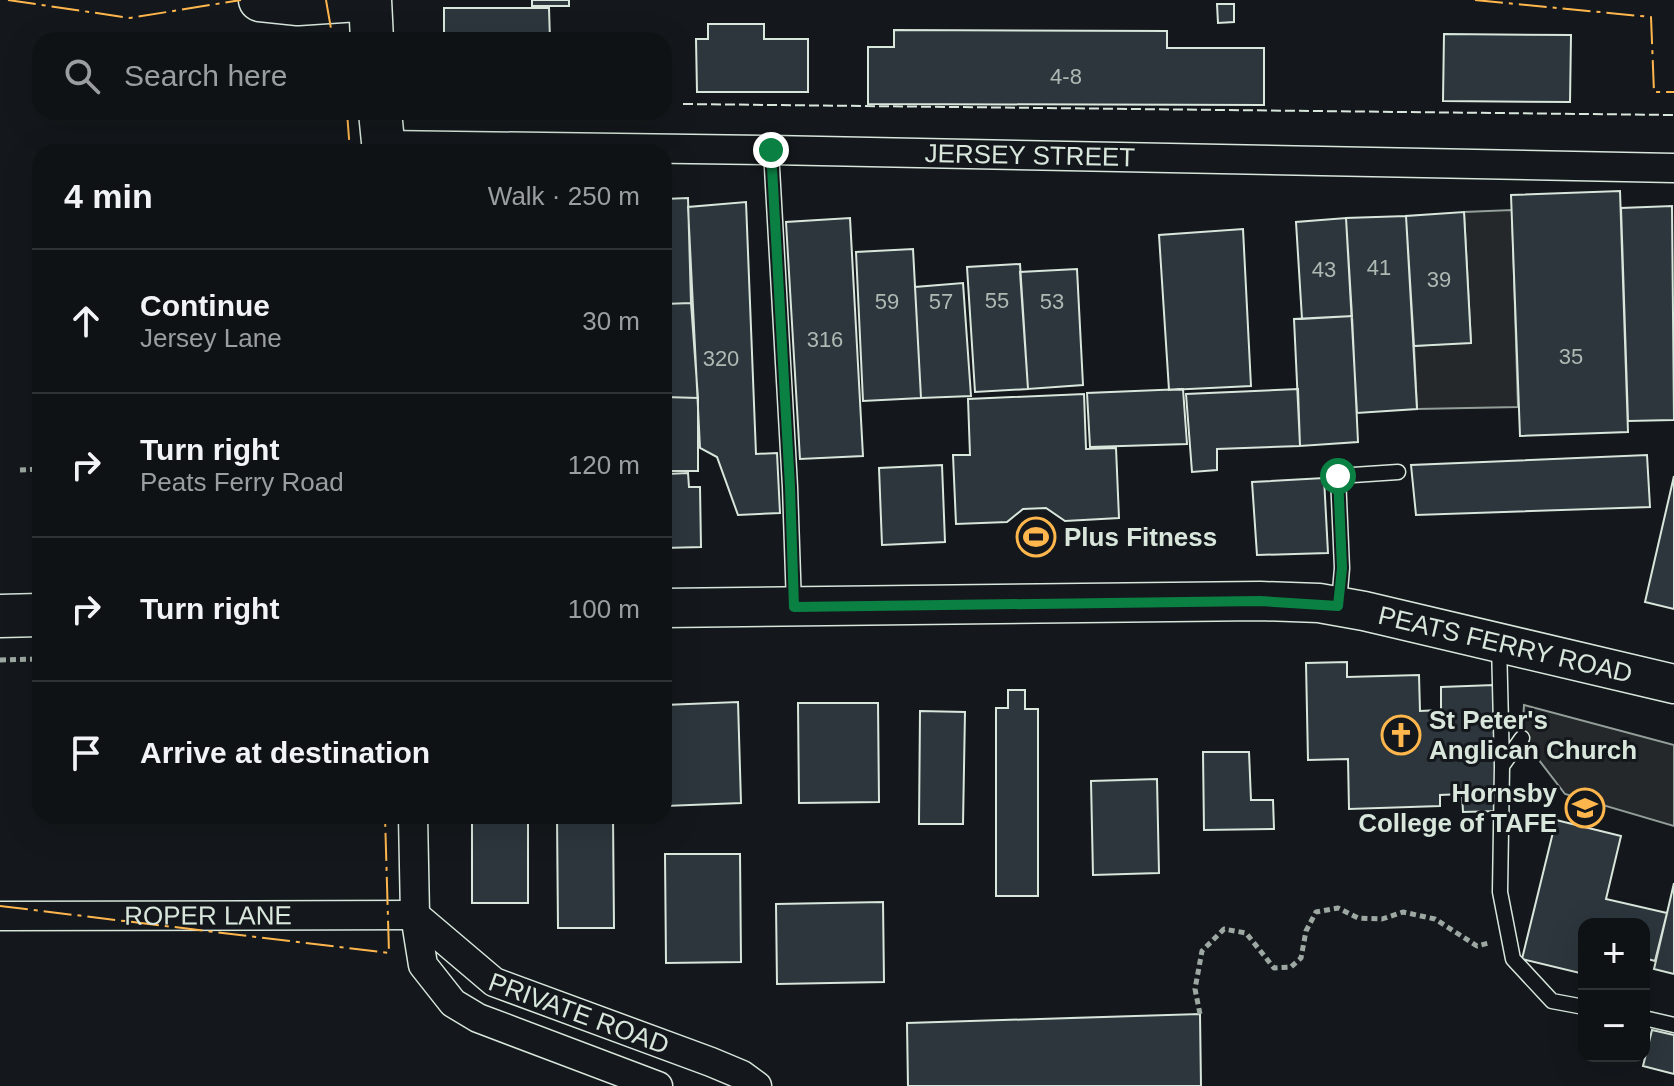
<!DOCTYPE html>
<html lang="en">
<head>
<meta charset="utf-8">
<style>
	:root { --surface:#0f1215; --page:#1d2022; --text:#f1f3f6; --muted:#9b9ea0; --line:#2f3234 }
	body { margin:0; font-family:Helvetica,sans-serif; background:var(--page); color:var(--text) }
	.controls { position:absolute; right:24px; bottom:24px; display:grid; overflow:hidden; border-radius:16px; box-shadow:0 8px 32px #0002 }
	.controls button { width:72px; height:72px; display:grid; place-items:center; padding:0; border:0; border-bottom:2px solid var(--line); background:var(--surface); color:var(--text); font:40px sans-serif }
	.stop { position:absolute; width:24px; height:24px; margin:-18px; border:6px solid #0b8043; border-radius:50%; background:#fff }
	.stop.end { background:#0b8043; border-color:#fff; box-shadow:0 2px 8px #0008 }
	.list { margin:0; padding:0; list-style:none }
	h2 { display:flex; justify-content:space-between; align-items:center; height:104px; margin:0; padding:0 32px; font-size:34px }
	h2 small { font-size:26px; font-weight:400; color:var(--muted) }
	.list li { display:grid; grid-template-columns:52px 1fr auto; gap:24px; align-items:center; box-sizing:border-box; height:144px; padding:0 32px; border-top:2px solid var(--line) }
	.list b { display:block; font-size:30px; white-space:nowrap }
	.list p { margin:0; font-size:26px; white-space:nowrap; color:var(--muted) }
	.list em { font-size:26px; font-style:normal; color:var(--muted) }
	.icon { flex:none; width:44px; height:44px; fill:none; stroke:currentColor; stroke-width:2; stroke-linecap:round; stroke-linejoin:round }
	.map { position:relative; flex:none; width:1674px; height:1086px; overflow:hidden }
	.search { position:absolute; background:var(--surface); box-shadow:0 8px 32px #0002; left:32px; top:32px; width:640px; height:88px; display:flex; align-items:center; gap:20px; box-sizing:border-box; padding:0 28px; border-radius:24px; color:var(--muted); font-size:30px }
	.panel { position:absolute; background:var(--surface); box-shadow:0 8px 32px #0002; left:32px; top:144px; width:640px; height:680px; border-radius:24px }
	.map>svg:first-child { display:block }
</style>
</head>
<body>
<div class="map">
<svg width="1674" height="1086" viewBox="0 0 1674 1086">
	<rect width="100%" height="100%" fill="#14181c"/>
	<path fill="#24282b" stroke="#939e99" stroke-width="2" d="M1512 210 1518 407 1417 409 1414 346 1471 342 1464 212Z
		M1524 705 1674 745V826L1565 794 1522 738Z"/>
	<path fill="#2c363c" stroke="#d8e6dc" stroke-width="2" d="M532 0H569V6H532Z
		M1217 4H1234V22L1218 23Z
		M444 8H549L550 40H444Z
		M708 24H764V39H808V92H697L696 39H708Z
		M894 30 1167 31V48H1264V105L868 104V47H894Z
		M1444 34 1571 35 1570 102 1443 101Z
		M1620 191 1628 432 1520 436 1511 195Z
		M688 198 691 303 664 304V199Z
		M746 202 756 454 777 453 780 513 738 515 717 457 700 448 688 207Z
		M1672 206 1674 420 1628 421 1621 208Z
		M1464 212 1471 343 1414 346 1406 216Z
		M1406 216 1417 409 1357 413 1346 218Z
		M850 218 863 456 800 459 786 222Z
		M1346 218 1352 316 1302 319 1296 222Z
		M1243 229 1251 386 1169 390 1159 235Z
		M913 249 921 398 863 401 856 252Z
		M1020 264 1028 389 975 392 967 267Z
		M1077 269 1083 385 1028 389 1020 272Z
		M963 283 971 396 921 398 915 287Z
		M691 303 698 398 667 397 664 304Z
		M1352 316 1358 442 1300 446 1294 319Z
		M1183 389 1187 444 1090 447 1087 393Z
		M1298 389 1300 446 1217 449V470L1192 472 1186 394Z
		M1084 394 1086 449 1116 448 1119 518 1065 521 1046 508 1023 509 1007 522 956 524 953 455H970L968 399Z
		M664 397 698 398V471H664Z
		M1647 455 1650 507 1416 515 1411 465Z
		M942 465 945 542 882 545 879 468Z
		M688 473 689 487H700L701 547 664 548 666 474Z
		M1674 476V609L1645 602Z
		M1324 478 1328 553 1257 555 1252 482Z
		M1347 662V677L1419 675 1420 711 1441 710V687L1494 685 1498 811 1463 812 1462 794 1440 795V806L1349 809 1348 759 1308 760 1306 663Z
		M1008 690H1025V709H1038V896H996V708H1008Z
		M738 702 741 803 665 806 664 705Z
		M798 703H878L879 802 799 803Z
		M920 711 965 712 963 824H919Z
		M1203 752H1249L1251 800H1273L1274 829 1204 830Z
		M1157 779 1159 873 1093 875 1091 781Z
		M472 816H528V903H472Z
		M557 816H613L614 928H558Z
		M1556 820 1621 836 1606 899 1667 913 1655 961 1644 958V924H1584V974L1522 959Z
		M665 854H740L741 962 666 963Z
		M1674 883V974L1654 969Z
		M883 902 884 982 777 984 776 904Z
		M1200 1014 1201 1086H908L907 1023Z
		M1652 1030 1674 1035V1074L1643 1066Z"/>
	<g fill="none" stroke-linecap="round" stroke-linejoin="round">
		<defs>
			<path id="lane" d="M771 150 790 487 794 605
				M1339 603 1342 568 1338 476 1398 472
				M1499 643 1502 766 1500 892 1513 959 1552 1001 1584 1007
				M1502 766 1522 738
				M1644 1018 1674 1025"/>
			<g id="street">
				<path id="s1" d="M384 145 771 150 1674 168"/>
				<path d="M413 816 415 915 423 965 453 1003 478 1018 658 1086"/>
				<path id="s2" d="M415 915 494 982 711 1062 742 1075 757 1086"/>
				<path id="s3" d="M0 916 415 915"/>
			</g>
			<g id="secondary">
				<path id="s4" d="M664 608 1260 601 1319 603 1364 611 1674 684"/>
			</g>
			<path id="primary" d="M260 0 298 4 358 0
				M370 0 372 40
				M380 112 384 152
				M0 616 40 615"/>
		</defs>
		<use href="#lane" stroke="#d8e6dc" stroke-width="17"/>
		<use href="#street" stroke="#d8e6dc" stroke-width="31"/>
		<use href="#secondary" stroke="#d8e6dc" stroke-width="41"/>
		<use href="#primary" stroke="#d8e6dc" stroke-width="45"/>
		<path stroke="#9da8a2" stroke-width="5" stroke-dasharray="6 4" stroke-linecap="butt" d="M20 470 40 469
			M0 660 40 659
			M1200 1014 1195 989 1202 951 1224 929 1246 933 1274 968 1291 967 1301 958 1306 931 1316 912 1338 908 1358 918 1382 919 1403 912 1435 919 1477 946 1489 943"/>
		<use href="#lane" stroke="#14181c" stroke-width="14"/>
		<use href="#street" stroke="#14181c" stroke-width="28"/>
		<use href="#secondary" stroke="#14181c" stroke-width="38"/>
		<use href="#primary" stroke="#14181c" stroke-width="42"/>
		<path stroke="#d8e6dc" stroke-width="2" stroke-dasharray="10 4" stroke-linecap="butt" d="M683 104 1674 115"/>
		<path stroke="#ffb74d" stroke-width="2" stroke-dasharray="28 6 4 6" stroke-linecap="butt" d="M8 0 130 18 241 0
			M326 0 333 40
			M1475 0 1651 17 1654 92H1674
			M347 112 350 152
			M0 906 389 953 385 816"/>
	</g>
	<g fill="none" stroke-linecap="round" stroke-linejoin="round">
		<path stroke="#0b8043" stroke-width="10" d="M771 150 790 487 794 607 1260 601 1338 606 1342 568 1338 476"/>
	</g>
	<defs>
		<symbol id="stadium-ring" viewBox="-11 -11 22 22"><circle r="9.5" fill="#14181c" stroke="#ffb74d" stroke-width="1.5"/><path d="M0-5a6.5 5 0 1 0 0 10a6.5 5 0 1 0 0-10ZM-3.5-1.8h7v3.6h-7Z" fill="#ffb74d"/></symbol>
		<symbol id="church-ring" viewBox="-11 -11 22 22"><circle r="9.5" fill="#14181c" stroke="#ffb74d" stroke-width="1.5"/><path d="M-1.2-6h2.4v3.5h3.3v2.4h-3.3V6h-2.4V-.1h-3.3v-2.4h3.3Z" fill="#ffb74d"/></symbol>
		<symbol id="university-ring" viewBox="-11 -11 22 22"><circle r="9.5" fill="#14181c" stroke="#ffb74d" stroke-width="1.5"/><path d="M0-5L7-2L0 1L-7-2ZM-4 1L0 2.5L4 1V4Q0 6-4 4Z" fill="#ffb74d"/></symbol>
	</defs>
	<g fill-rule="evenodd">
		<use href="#stadium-ring" x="1014" y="515" width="44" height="44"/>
		<use href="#church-ring" x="1379" y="713" width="44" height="44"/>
		<use href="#university-ring" x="1563" y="786" width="44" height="44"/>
	</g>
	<g text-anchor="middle" stroke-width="6" stroke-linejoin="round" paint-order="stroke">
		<g font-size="22" fill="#adbab4">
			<text x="1066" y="84">4-8</text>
			<text x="1379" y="275">41</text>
			<text x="1324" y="277">43</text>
			<text x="1439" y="287">39</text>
			<text x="997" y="308">55</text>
			<text x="887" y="309">59</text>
			<text x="941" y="309">57</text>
			<text x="1052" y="309">53</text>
			<text x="825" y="347">316</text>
			<text x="1571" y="364">35</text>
			<text x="721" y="366">320</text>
		</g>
		<g font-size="26" fill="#d8e6dc" stroke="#14181c">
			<text dy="9" stroke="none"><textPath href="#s1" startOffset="646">JERSEY STREET</textPath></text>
			<text dy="9" stroke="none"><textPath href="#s4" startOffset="846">PEATS FERRY ROAD</textPath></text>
			<text dy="9" stroke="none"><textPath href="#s3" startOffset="208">ROPER LANE</textPath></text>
			<text dy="9" stroke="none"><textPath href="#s2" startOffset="194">PRIVATE ROAD</textPath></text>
		</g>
		<g font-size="26" font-weight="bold" fill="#d8e6dc" stroke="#14181c" text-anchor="start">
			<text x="1064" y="546">Plus Fitness</text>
			<text x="1429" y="729">St Peter's<tspan x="1429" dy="30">Anglican Church</tspan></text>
			<text x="1557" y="802" text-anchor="end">Hornsby<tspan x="1557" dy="30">College of TAFE</tspan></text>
		</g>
	</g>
</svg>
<div class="controls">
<button>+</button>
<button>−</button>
</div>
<div class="stop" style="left:1338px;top:476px"></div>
<div class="stop end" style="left:771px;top:150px"></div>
<div class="search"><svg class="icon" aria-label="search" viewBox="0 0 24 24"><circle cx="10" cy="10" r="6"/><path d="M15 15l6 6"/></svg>Search here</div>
<section class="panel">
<h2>4 min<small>Walk · 250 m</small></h2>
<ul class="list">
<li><svg class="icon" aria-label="ahead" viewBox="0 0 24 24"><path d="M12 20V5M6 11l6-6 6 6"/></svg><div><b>Continue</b><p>Jersey Lane</p></div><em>30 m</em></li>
<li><svg class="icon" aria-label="right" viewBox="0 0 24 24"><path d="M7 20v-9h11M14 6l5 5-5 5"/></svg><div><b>Turn right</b><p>Peats Ferry Road</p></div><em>120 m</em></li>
<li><svg class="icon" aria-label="right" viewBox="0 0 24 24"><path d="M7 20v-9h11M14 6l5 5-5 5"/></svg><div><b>Turn right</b></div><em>100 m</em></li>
<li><svg class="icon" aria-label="arrive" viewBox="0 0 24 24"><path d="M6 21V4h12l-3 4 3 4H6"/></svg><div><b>Arrive at destination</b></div></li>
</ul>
</section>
</div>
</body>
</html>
